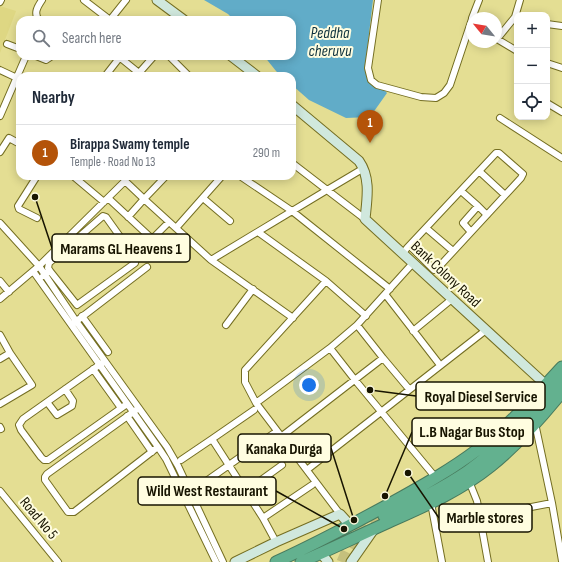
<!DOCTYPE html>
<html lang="en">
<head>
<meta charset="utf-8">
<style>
	:root { --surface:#fff; --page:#f6f6f7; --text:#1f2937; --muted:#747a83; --line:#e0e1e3; --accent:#b45309 }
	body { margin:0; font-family:"Sofia Sans Condensed",sans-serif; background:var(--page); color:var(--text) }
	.controls { position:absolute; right:12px; top:12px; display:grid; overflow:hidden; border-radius:8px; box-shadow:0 2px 10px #0003 }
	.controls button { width:36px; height:36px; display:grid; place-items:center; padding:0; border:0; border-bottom:1px solid var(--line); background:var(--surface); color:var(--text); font:20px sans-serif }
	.compass { position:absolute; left:466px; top:12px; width:36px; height:36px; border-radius:50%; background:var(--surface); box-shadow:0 2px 10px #0003; rotate:300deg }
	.you { position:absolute; left:309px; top:385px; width:14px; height:14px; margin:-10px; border:3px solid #fff; border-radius:50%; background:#1a73e8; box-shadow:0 0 0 6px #1a73e833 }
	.badge { display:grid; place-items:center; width:26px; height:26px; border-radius:50%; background:var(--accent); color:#fff; font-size:13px; font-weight:700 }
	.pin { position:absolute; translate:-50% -33px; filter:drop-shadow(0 1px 2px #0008) }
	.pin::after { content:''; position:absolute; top:21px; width:14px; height:12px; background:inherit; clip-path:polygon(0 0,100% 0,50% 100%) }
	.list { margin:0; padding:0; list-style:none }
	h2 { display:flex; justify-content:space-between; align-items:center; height:52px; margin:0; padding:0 16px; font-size:17px }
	h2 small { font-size:13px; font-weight:400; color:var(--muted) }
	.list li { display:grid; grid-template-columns:26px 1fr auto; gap:12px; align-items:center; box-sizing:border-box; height:56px; padding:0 16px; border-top:1px solid var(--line) }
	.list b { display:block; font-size:15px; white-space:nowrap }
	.list p { margin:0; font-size:13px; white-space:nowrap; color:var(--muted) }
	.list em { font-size:13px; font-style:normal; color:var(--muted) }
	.icon { flex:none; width:22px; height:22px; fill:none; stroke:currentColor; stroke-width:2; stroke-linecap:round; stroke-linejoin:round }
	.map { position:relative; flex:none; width:562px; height:562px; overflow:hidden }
	.search { position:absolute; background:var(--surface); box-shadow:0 2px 10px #0003; left:16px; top:16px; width:280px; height:44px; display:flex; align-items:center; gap:10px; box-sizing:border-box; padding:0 14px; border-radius:12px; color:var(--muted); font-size:15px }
	.panel { position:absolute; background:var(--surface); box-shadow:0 2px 10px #0003; left:16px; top:72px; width:280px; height:108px; border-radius:12px }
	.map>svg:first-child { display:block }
</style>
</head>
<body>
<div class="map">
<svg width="562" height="562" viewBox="0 0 562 562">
	<rect width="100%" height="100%" fill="#e4de93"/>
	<path fill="#ded783" d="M0 6 16 11 0 53Z"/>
	<path fill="#61acc8" d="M204 0H373L365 68 387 93 370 117 346 118 309 100 292 85V76H281L276 71 264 56H292V20H234L228 14Z"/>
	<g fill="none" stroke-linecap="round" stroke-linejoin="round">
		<path stroke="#c5c07d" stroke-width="11" stroke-dasharray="11 5.5" stroke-linecap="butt" d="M342 562C351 540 359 529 380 518"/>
		<defs>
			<path id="street" d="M84 0 110 20
				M378 0 368 68 371 80 377 85 421 97 436 98 444 93 450 85 472 19
				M0 2 1 0
				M515 17 497 39 517 51
				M472 18 479 0
				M517 18 515 17 520 0
				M39 20C33 13 38 6 42 0
				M110 20 126 0
				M547 24 562 26
				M7 44 20 49
				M36 56 46 60 52 56
				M118 56 139 73 136 76
				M169 56 189 76
				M547 63 562 68
				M0 70 17 78
				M139 73 154 56
				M106 75 120 57
				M547 103 562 112
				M0 116 26 56
				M500 118 562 158
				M0 152 9 138 20 144
				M292 163 327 190 364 168
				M479 171 505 195
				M37 176 18 206 19 209 37 218
				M73 176 104 202
				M166 176 144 199 211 260 327 190 365 219
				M240 176 292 211 390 289
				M461 191 478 206
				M108 198 163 249
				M203 198 230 221
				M0 223 39 266 76 321 167 447 178 466 223 562
				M176 228 222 176
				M426 228 453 251
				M258 232 326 281 366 316
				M471 232 463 223 478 206 487 215
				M152 239 169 222
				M403 253 407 248 496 153H499L523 174 521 178 436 270H434L410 246
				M211 260 293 318
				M33 271 158 447 166 459 216 562
				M43 276 50 271 48 268 49 263 103 216 106 217 136 259 135 263 77 305 50 271
				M0 281 9 292
				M326 281 245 370V382L256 403 340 514
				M385 294 440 365
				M0 299 39 266 125 181 144 199 128 217
				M82 316 108 352
				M74 323 147 267
				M226 325 253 289
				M357 325 383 358
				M413 331 452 299
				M0 335 10 353 0 359
				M330 348 355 380 436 478
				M102 363 23 419 19 425 21 430 41 457 44 460H48L127 404
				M93 369 121 408
				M47 402 57 415 72 406 73 401 65 389
				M256 403 330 348 357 325 413 263
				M0 404 32 385 10 353
				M136 410 47 474 45 477V480L68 512H74L158 447
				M254 410 212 439 263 518 276 542
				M127 416 152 452
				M535 423 552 503 562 561
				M0 427 1 429
				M282 436 383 358 409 389
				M181 460 212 439
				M308 469 486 330
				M469 481 477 501 488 562
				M195 489 273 434
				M0 491 58 562
				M246 491 282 465
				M220 494 239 481
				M431 503 442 562
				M480 517 552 503
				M263 518 312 485"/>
			<path id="secondary" d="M157 0 184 20
				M231 56 257 76
				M292 105 359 161C371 178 367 199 365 219L546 385
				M321 553 328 562
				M235 562 276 542 340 514 350 525
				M351 562 374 529"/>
			<path id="highway" d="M384 516C412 503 442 489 468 471 489 456 507 439 525 420 538 407 552 394 562 379
				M276 562C313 545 349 526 384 507 416 489 448 472 477 450 509 426 535 396 562 367
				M301 562C331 549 360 535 389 522 425 506 460 491 491 466 517 445 541 418 562 392"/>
		</defs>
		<use href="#street" stroke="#746e22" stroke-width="8"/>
		<use href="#secondary" stroke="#746e22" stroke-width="11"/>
		<use href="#highway" stroke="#487a5d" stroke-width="13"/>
		<use href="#street" stroke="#fff" stroke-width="6"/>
		<use href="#secondary" stroke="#d0e8dd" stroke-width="9"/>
		<use href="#highway" stroke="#63b18f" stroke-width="11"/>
	</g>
	<g text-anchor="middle" stroke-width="4" stroke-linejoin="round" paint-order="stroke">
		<g font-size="15" fill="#171400" stroke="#fffde0">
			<text transform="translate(446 274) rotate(43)" y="5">Bank Colony Road</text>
			<text transform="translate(39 518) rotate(50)" y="5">Road No 5</text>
		</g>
		<g font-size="16" font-style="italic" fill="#0d313d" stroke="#fffde0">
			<text x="330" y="38">Peddha<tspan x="330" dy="18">cheruvu</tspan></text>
		</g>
	</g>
	<path fill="none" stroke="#171400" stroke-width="1.5" d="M35 197L52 248M370 390L416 396M385 496L412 432M354 520L331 448M344 529L276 491M408 473L439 518"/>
	<g fill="#171400" stroke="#fffde0" stroke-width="1.5">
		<circle cx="35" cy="197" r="4"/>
		<circle cx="370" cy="390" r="4"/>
		<circle cx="385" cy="496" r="4"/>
		<circle cx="354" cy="520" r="4"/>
		<circle cx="344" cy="529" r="4"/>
		<circle cx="408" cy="473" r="4"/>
	</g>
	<g fill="#fffde0" stroke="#171400" stroke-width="1.5">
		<rect x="52" y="234" width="138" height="28" rx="4"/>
		<rect x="416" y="382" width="129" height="28" rx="4"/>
		<rect x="412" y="418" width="121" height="28" rx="4"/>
		<rect x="238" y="434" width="93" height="28" rx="4"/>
		<rect x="138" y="477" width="138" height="28" rx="4"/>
		<rect x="439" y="504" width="93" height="28" rx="4"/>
	</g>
	<g font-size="16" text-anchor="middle" font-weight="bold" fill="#171400">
		<text x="121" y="254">Marams GL Heavens 1</text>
		<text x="481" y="402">Royal Diesel Service</text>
		<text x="472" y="437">L.B Nagar Bus Stop</text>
		<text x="284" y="454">Kanaka Durga</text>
		<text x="207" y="496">Wild West Restaurant</text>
		<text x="485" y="523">Marble stores</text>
	</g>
</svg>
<div class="controls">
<button>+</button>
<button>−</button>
<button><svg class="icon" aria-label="locate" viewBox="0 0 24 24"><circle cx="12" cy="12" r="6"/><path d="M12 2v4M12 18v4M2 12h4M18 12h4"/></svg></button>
</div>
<svg class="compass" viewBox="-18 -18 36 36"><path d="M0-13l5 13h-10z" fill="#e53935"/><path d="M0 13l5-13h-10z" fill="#747a83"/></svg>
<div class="you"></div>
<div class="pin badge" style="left:370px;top:143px">1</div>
<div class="search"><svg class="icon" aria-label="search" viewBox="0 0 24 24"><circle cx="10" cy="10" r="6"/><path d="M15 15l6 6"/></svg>Search here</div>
<section class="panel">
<h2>Nearby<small></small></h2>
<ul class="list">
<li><span class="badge">1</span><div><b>Birappa Swamy temple</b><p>Temple · Road No 13</p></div><em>290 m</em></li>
</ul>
</section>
</div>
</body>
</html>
